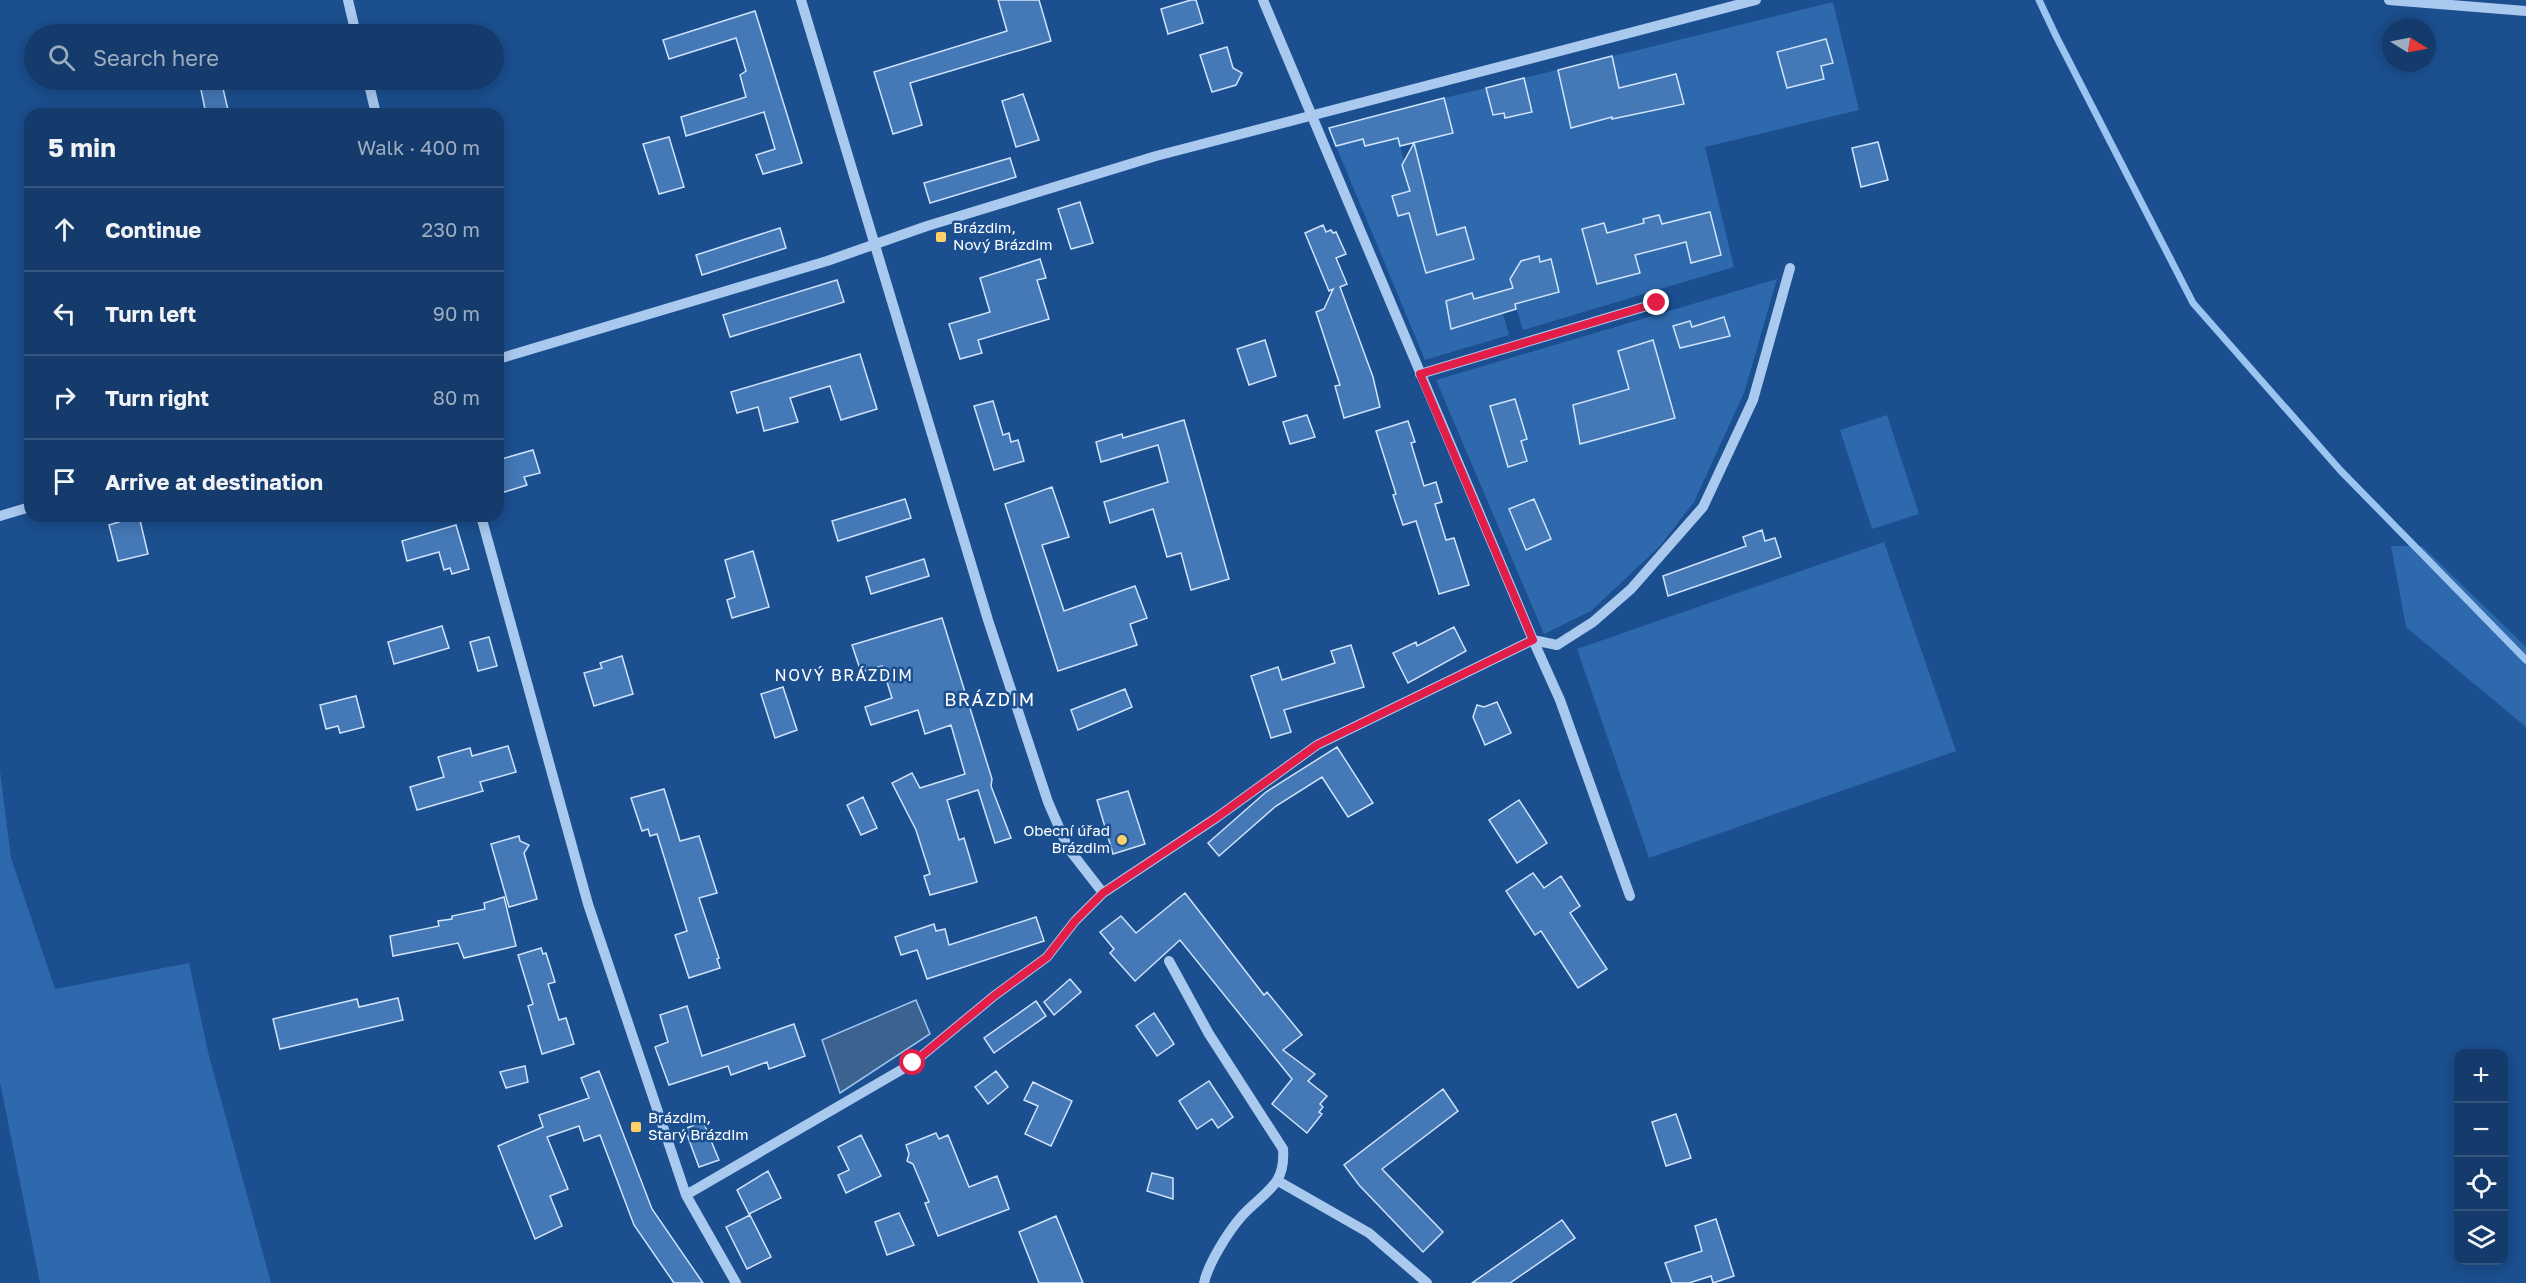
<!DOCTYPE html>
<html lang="en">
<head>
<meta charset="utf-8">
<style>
	:root { --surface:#143b6b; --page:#1d4271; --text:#f1f3f6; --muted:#9dadc1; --line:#33557e }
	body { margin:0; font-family:"Golos Text",sans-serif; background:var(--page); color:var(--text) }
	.controls { position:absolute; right:18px; bottom:18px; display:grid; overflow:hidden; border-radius:12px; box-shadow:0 3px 15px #0003 }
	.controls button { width:54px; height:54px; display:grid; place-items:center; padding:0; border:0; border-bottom:2px solid var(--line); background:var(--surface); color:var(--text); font:30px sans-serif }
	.compass { position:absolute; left:2382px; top:18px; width:54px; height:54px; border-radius:50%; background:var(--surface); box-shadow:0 3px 15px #0003; rotate:100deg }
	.stop { position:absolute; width:18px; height:18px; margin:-14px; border:4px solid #e11d48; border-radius:50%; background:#fff }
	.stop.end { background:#e11d48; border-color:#fff; box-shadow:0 2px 6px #0008 }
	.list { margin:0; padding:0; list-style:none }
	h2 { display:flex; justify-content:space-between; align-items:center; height:78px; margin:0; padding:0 24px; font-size:26px }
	h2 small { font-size:20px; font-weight:400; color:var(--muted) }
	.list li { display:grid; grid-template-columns:39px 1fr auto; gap:18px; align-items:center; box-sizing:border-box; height:84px; padding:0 24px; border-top:2px solid var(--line) }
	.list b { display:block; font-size:22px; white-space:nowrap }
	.list em { font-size:20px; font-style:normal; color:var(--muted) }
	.icon { flex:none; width:33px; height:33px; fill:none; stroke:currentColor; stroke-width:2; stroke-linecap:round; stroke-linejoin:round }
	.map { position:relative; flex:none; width:2526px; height:1283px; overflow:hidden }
	.search { position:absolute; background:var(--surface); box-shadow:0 3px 15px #0003; left:24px; top:24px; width:480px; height:66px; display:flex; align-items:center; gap:15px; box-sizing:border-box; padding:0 21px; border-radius:33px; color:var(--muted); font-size:22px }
	.panel { position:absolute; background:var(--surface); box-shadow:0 3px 15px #0003; left:24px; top:108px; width:480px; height:414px; border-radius:18px }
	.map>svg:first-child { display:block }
</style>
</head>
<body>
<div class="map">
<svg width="2526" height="1283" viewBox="0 0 2526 1283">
	<rect width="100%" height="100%" fill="#1b4f8f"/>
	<path fill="#2e69ad" d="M1833 2 1859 110 1705 147 1734 267 1523 330 1517 310 1503 314 1509 335 1425 360 1336 146 1363 139 1382 142 1398 138 1404 161 1402 165 1413 190 1393 196 1398 216 1430 208 1414 143 1453 133 1444 98 1486 88 1493 115 1504 113 1505 118 1532 112 1524 78Z
		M1777 279 1744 393 1694 502 1660 546 1591 611 1544 634 1436 380Z
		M1887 415 1919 514 1872 529 1840 430Z
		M1884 542 1956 751 1649 858 1577 649Z
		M2391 546H2422L2526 647V727L2406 627Z
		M0 771 11 858 55 989 189 963 209 1056 271 1283H40L0 1082Z"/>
	<path fill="#3c6290" stroke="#9cc4f0" stroke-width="1.5" d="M916 1000 930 1034 840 1093 822 1040Z"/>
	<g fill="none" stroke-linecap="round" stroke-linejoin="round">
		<path stroke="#9cc4f0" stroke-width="7" d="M2039 0 2056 36 2193 303 2340 470 2526 660"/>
	</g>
	<path fill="#4478b7" stroke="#cfe3fa" stroke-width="1.5" d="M998 0H1039L1051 41 910 83 922 125 893 134 874 72 1007 31Z
		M1191 0H1196L1203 23 1168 34 1161 9Z
		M755 11 802 163 763 174 756 155 775 149 764 112 686 136 681 117 746 97 740 75 746 71 736 38 669 59 663 40Z
		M1826 39 1833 63 1821 66 1824 79 1787 88 1777 52Z
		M1227 47 1233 68 1242 73 1236 85 1212 92 1200 55Z
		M1612 56 1619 88 1676 74 1684 104 1612 119V117L1571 128 1558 70Z
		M1524 78 1532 112 1505 118 1504 113 1493 115 1486 88Z
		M199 80H221L229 114H206Z
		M1023 94 1039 140 1016 147 1002 101Z
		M1444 98 1453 133 1400 146 1398 138 1365 146 1363 139 1336 146 1329 128Z
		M669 137 684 187 659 194 643 144Z
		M1878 142 1888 180 1861 187 1852 148Z
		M1414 143 1437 235 1465 227 1474 259 1426 273 1409 213 1398 216 1392 196 1410 191 1402 165Z
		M1010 158 1016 177 930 203 924 183Z
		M1080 202 1093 243 1071 249 1058 209Z
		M1710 212 1721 255 1691 263 1686 242 1635 255 1640 273 1597 284 1582 229 1604 223 1607 233 1644 223 1643 219 1659 215 1662 224Z
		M1323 225 1326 232 1331 230 1333 233 1336 232 1346 254 1336 258 1347 284 1340 287 1373 377 1380 407 1344 418 1335 386 1340 385 1316 312 1324 309 1333 289 1329 291 1305 233Z
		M780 228 786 248 702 275 696 255Z
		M1539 256 1540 262 1551 259 1559 292 1515 304 1516 309 1451 329 1446 301 1472 293 1474 299 1513 288 1510 279 1521 261Z
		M1040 259 1046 278 1037 280 1049 319 978 340 982 353 960 359 949 324 990 312 980 278Z
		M837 280 844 302 730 337 723 315Z
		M1724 317 1730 336 1680 348 1673 326 1690 321 1692 327Z
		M1265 340 1276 376 1249 385 1237 349Z
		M1653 340 1675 418 1580 444 1573 405 1629 389 1618 351Z
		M860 354 877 409 841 420 830 386 790 398 798 422 764 431 758 407 737 413 731 392Z
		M1515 399 1527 439 1521 441 1527 461 1508 467 1490 406Z
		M993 401 1003 435 1009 433 1011 442 1018 440 1024 461 994 470 974 406Z
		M1307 415 1315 437 1290 444 1283 422Z
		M1184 420 1229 579 1191 590 1181 553 1167 557 1153 509 1110 523 1104 502 1168 482 1158 445 1101 462 1096 442 1122 434 1123 438Z
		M1408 421 1415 442 1411 443 1424 486 1436 482 1442 502 1435 504 1446 540 1454 538 1469 585 1439 594 1416 521 1403 525 1393 495 1396 494 1376 431Z
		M533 450 540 473 524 477 527 485 501 493 498 484V460Z
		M1052 487 1069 537 1042 545 1064 611 1135 586 1147 618 1130 624 1137 645 1058 671 1005 504Z
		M905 499 911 518 838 541 832 521Z
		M1534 499 1551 539 1526 550 1509 509Z
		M117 516H139L148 554 118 561 109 525 119 522Z
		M456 525 469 569 452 574 450 568 444 570 439 552 407 561 402 541Z
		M1762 530 1765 541 1775 538 1781 557 1668 596 1663 576 1746 546 1743 537Z
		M753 551 769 607 732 618 727 600 735 597 725 560Z
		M924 559 929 576 871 594 866 577Z
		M942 618 992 779 991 786 1011 838 995 843 978 790 947 800 959 840 964 838 977 882 930 895 924 876 930 874 916 830 892 783 912 773 920 788 965 774 951 725 925 734 918 710 871 725 865 707 892 698 882 666 861 672 852 645Z
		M442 626 449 648 394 664 388 642Z
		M1454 627 1466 651 1408 683 1393 653 1416 642 1417 646Z
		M489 637 497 666 478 671 470 642Z
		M1351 645 1364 687 1284 710 1291 732 1271 738 1251 676 1278 667 1282 680 1335 663 1331 651Z
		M622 656 633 694 594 706 584 673 602 668 600 663Z
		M783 687 797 730 775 738 761 694Z
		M1125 689 1132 707 1078 730 1071 710Z
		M356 696 364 727 340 733 338 726 326 729 320 705Z
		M1497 702 1511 733 1485 745 1473 717 1477 705 1484 707Z
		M508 746 516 772 480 782 483 791 417 810 410 787 444 777 438 757 470 748 472 756Z
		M1337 747 1373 803 1348 817 1322 777 1276 806 1219 856 1208 843 1266 792Z
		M664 789 680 841 699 836 717 893 699 898 719 958 717 959 720 968 689 978 675 935 687 931 657 834 650 836 648 829 642 831 631 798Z
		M1128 791 1145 844 1113 854 1097 800Z
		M863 797 877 828 861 835 847 805Z
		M1519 800 1547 843 1517 863 1489 820Z
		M519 836 520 841 529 845 524 853 537 899 509 907 491 844Z
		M1533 873 1544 888 1561 876 1580 906 1570 913 1607 969 1578 988 1541 931 1535 935 1506 891Z
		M1185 893 1264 995 1267 992 1302 1035 1283 1050 1315 1074 1308 1081 1327 1096 1320 1104 1323 1107 1319 1112 1322 1114 1307 1133 1272 1104 1292 1079 1180 940 1135 981 1110 953 1114 949 1100 932 1121 916 1136 933Z
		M504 897 516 946 464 958 458 943 393 956 390 936 439 926 438 921 452 919V916L485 909 484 903Z
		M1036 917 1044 941 927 979 917 950 901 955 895 937 934 924 936 931 945 929 949 945Z
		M541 948 543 954 546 953 555 982 548 984 559 1020 566 1018 574 1044 542 1054 528 1006 533 1004 518 955Z
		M1070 979 1081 992 1054 1015 1044 1002Z
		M398 998 403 1020 280 1049 273 1019 357 999 359 1007Z
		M1036 1001 1046 1016 994 1053 984 1038Z
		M687 1006 702 1056 794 1024 805 1056 769 1069 767 1062 731 1075 728 1066 669 1085 655 1047 668 1042 660 1015Z
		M1154 1013 1174 1044 1157 1056 1136 1026Z
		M525 1066 528 1082 506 1088 500 1072Z
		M599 1071 652 1209 703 1283H674L634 1225 600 1135 584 1141 579 1126 547 1137 568 1189 550 1196 562 1226 535 1239 498 1146 543 1127 539 1115 589 1098 581 1078Z
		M996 1071 1008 1087 988 1104 975 1087Z
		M1209 1081 1233 1117 1218 1128 1212 1119 1197 1129 1179 1101Z
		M1033 1082 1072 1101 1051 1146 1025 1134 1038 1106 1024 1100Z
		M1443 1089 1458 1111 1382 1169 1443 1232 1423 1252 1359 1185 1344 1165Z
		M1676 1114 1691 1158 1666 1166 1652 1122Z
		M703 1121 719 1160 699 1167 685 1129Z
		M936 1133 939 1139 948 1135 969 1187 997 1176 1009 1209 938 1236 925 1203 929 1202 913 1164 907 1161 909 1154 906 1145Z
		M861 1135 881 1176 846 1193 838 1175 849 1170 838 1147Z
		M768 1171 781 1198 749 1214 737 1190Z
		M1152 1173 1173 1178V1199L1147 1191Z
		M899 1213 914 1245 887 1255 875 1222Z
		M750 1215 771 1257 747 1269 726 1227Z
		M1056 1216 1083 1283H1039L1019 1232Z
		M1716 1219 1734 1276 1713 1283 1711 1276 1689 1283H1672L1665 1263 1702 1251 1695 1226Z
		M1562 1220 1575 1238 1510 1283H1472Z"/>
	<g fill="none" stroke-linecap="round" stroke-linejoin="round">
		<path stroke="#a9c9ee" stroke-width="10" d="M348 0 356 34
			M801 0 988 620 1048 802 1068 848 1103 893
			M2389 0 2526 11
			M368 80 376 114
			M498 359 827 261 927 226 1156 156 1756 0
			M1420 374 1657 303
			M0 516 30 507
			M481 516 588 904 686 1195 736 1283
			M1630 896 1560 700 1533 640 1557 645 1593 622 1631 589 1703 507 1753 400 1790 268
			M1169 961 1209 1034 1283 1149C1286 1187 1263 1192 1241 1217 1228 1232 1208 1264 1204 1283
			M1278 1181 1369 1233 1427 1283
			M686 1195 913 1063 994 996 1047 957 1075 921 1103 893 1216 818 1317 745 1533 640 1263 0"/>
	</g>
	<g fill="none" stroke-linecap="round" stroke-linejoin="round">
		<path stroke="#e11d48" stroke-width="8" d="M913 1063 994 996 1047 957 1075 921 1103 893 1216 818 1317 745 1533 640 1420 374 1657 303"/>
	</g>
	<g fill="#ffd166" stroke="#1b4f8f" stroke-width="2">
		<rect x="935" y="231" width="12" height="12" rx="3"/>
		<circle cx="1122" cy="840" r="6"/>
		<rect x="630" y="1121" width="12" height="12" rx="3"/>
	</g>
	<g text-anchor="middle" stroke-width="5" stroke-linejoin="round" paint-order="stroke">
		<g font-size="15" fill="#fff" stroke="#1b4f8f" text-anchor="start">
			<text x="953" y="233">Brázdim,<tspan x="953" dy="17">Nový Brázdim</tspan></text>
			<text x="1110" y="836" text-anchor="end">Obecní úřad<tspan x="1110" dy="17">Brázdim</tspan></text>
			<text x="648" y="1123">Brázdim,<tspan x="648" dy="17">Starý Brázdim</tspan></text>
		</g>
		<g font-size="16" letter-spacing="1.5" fill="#fff" stroke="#1b4f8f">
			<text x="844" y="681">NOVÝ BRÁZDIM</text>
		</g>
		<g font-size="18" letter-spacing="1.5" fill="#fff" stroke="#1b4f8f">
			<text x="990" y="706">BRÁZDIM</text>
		</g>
	</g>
</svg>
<div class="controls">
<button>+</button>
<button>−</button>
<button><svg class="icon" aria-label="locate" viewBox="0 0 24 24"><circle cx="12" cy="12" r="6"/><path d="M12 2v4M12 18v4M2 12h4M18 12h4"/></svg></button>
<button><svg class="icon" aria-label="layers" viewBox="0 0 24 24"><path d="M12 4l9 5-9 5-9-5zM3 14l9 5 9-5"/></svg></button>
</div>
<svg class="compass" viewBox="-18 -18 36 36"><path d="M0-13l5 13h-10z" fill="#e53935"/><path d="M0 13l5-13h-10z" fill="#9dadc1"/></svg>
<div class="stop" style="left:913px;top:1063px"></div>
<div class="stop end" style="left:1657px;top:303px"></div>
<div class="search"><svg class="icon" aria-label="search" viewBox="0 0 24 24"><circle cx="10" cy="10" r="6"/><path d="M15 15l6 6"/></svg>Search here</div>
<section class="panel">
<h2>5 min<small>Walk · 400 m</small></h2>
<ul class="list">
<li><svg class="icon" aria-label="ahead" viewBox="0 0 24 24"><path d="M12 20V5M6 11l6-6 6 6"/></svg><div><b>Continue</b></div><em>230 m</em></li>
<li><svg class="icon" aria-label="left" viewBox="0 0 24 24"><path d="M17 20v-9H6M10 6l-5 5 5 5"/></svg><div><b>Turn left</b></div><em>90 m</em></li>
<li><svg class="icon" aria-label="right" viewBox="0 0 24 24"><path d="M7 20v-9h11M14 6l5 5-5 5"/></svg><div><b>Turn right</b></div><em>80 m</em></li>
<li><svg class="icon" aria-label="arrive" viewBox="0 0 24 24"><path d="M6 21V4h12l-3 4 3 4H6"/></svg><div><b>Arrive at destination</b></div></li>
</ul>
</section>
</div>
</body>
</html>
